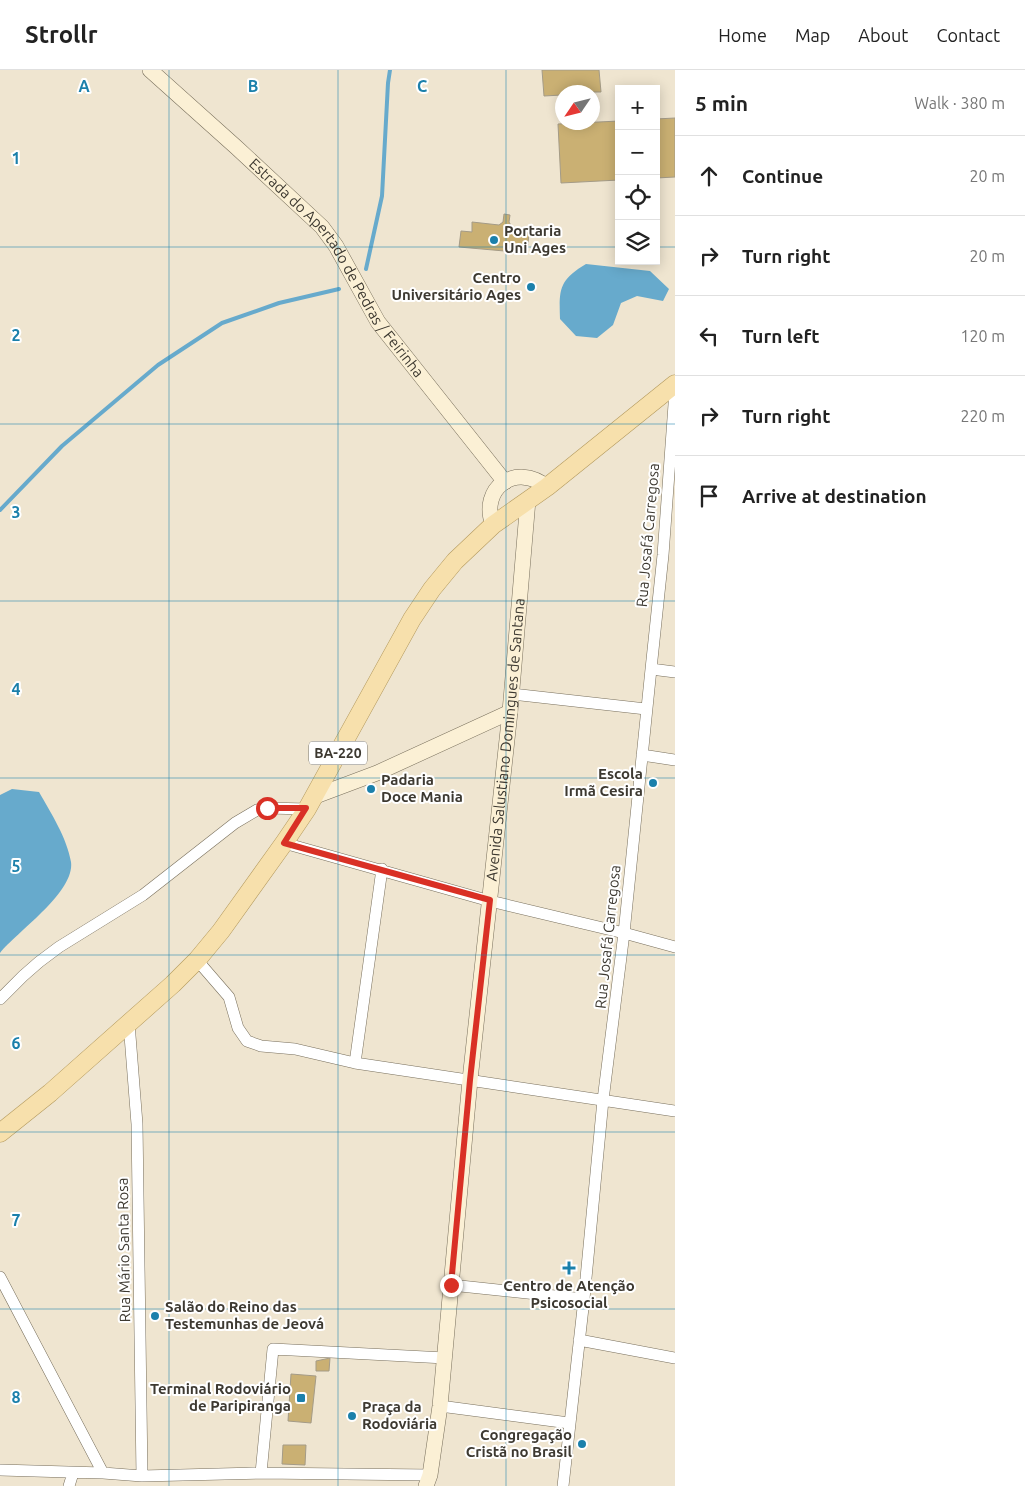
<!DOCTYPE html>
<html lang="en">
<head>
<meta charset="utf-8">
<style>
	:root { --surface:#fff; --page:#f2f2f2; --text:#222; --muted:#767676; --line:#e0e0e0 }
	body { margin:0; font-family:Ubuntu,sans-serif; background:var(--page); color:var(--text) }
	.controls { position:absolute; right:15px; top:15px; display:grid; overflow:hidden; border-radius:0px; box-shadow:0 2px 12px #0003 }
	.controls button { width:45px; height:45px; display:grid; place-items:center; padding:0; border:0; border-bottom:1px solid var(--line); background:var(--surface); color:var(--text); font:25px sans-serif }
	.compass { position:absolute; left:555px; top:15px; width:45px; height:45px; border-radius:50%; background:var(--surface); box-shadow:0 2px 12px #0003; rotate:235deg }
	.stop { position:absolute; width:15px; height:15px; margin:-11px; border:4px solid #d93025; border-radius:50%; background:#fff }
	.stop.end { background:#d93025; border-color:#fff; box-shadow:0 1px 5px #0008 }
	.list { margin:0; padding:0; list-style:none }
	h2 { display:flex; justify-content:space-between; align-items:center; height:65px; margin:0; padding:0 20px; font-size:21px }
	h2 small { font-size:16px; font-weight:400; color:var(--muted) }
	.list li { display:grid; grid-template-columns:32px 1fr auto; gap:15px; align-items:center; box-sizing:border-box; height:80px; padding:0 20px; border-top:1px solid var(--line) }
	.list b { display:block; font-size:19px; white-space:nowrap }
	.list em { font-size:16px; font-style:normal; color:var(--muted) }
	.icon { flex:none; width:28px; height:28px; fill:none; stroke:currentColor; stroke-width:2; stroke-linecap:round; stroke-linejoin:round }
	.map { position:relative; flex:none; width:675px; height:1416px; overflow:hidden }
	header { display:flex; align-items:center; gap:30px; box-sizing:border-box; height:70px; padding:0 25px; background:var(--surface); border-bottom:1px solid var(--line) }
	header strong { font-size:24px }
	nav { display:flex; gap:28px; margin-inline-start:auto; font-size:18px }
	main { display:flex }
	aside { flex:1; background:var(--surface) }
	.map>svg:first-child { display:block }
</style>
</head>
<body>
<header>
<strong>Strollr</strong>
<nav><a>Home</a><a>Map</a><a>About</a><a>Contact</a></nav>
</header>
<main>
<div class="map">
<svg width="675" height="1416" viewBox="0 0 675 1416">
	<rect width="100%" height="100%" fill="#efe5d0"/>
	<path fill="#67aacc" d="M586 194 650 201 669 219 663 231 637 226 621 233 613 255 597 268 576 266 560 249C559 219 559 210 586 194Z
		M12 719 39 722C51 743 67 768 71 792 75 822 18 861 0 883V725Z"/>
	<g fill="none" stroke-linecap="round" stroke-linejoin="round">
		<path stroke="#67aacc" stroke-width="4" d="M366 199 382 126 388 13 390 0
			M0 440 62 376 158 295 222 253 279 233 339 219"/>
	</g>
	<path fill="#cab073" stroke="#a49b87" d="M542 0H599L601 22H562V25L544 26Z
		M675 48V107L656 108V49Z
		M619 51V110L561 113 558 54Z
		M504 144 510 145 509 152 515 162 529 163 527 183 459 177 461 161 472 162V152L499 155 503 152Z
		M330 1288 329 1301H316V1291Z
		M291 1304 316 1306 311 1353 288 1351Z
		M283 1375H306L305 1395 282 1394Z"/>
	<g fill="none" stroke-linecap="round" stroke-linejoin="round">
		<defs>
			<path id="street" d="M651 599 675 602
				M512 624 646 639
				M642 685 675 690
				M284 773 490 831 624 863 675 877
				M197 890 229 927 238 958 247 971 261 976 295 979 355 993 675 1041
				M0 929 23 906 39 892 59 877 143 825 235 753 257 740 267 738 307 739
				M129 953 137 1054 142 1406
				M355 993 382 799
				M0 1207 103 1403
				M451 1215 584 1229
				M579 1270 675 1288
				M440 1336 569 1353
				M0 1400 103 1403 142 1406 261 1403 430 1405
				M261 1403 273 1279 445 1288
				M69 1416 73 1403
				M563 1416 584 1229 603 1030 624 863 651 599 663 485 675 321"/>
			<g id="secondary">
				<path id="s1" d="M150 0 236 77 322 157 336 176 378 252 505 412"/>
				<path d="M493 455C479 418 516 392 547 417"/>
				<path d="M313 727 377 703 510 642"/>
				<path id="s2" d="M426 1416 430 1405 440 1336 470 1010 510 642 528 430"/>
			</g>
			<path id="primary" d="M0 1063 50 1023 173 914 197 890 221 861 284 773 307 739 412 549 432 519 455 491 493 455 547 417 675 314"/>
		</defs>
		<use href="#street" stroke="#786f5c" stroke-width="12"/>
		<use href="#secondary" stroke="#786f5c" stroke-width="16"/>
		<use href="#primary" stroke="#b3995d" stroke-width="19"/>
		<use href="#street" stroke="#fff" stroke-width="11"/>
		<use href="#secondary" stroke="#fbf0d5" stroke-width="15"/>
		<use href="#primary" stroke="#f7e0ac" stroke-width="18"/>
	</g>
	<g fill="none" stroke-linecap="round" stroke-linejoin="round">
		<path stroke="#d93025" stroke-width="6" d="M267 738H306L284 773 490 830 470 1010 451 1215"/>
	</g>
	<path fill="none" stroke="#1b80ab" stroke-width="1" stroke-opacity="0.55" d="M169 0V1416M338 0V1416M506 0V1416M0 177H619M656 177H675M0 354H675M0 531H675M0 708H675M0 885H675M0 1062H675M0 1239H675"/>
	<g fill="#1b80ab" stroke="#fff" stroke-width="2">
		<circle cx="494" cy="170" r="5"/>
		<circle cx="531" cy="217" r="5"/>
		<circle cx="653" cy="713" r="5"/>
		<circle cx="371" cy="719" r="5"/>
		<path d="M566.5 1190.5h5v5h5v5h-5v5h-5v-5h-5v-5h5z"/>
		<circle cx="155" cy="1246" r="5"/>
		<rect x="296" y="1323" width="10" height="10" rx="2.5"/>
		<circle cx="352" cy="1346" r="5"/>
		<circle cx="582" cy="1374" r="5"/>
	</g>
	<g text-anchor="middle" stroke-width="4" stroke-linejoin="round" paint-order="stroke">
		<rect fill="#fff" stroke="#77746f" stroke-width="1" x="309" y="671.5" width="58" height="23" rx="4"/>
		<g font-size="14" font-weight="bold" fill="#3d3931">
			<text x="338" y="688">BA-220</text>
		</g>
		<g font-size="15" font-weight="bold" fill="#3d3931" stroke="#fff" text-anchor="start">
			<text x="504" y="166">Portaria<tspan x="504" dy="17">Uni Ages</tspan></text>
			<text x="521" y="213" text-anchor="end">Centro<tspan x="521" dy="17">Universitário Ages</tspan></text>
			<text x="643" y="709" text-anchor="end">Escola<tspan x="643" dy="17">Irmã Cesira</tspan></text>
			<text x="381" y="715">Padaria<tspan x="381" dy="17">Doce Mania</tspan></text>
			<text x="569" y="1221" text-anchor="middle">Centro de Atenção<tspan x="569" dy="17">Psicosocial</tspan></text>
			<text x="165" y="1242">Salão do Reino das<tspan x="165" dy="17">Testemunhas de Jeová</tspan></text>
			<text x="291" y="1324" text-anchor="end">Terminal Rodoviário<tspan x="291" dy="17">de Paripiranga</tspan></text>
			<text x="362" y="1342">Praça da<tspan x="362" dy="17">Rodoviária</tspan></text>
			<text x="572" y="1370" text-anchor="end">Congregação<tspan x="572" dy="17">Cristã no Brasil</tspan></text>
		</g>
		<g font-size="15" fill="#3d3931" stroke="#fff">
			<text dy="5" stroke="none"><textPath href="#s1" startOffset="274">Estrada do Apertado de Pedras / Feirinha</textPath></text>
			<text transform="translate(648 465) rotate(-85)" y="5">Rua Josafá Carregosa</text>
			<text dy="5" stroke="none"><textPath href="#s2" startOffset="751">Avenida Salustiano Domingues de Santana</textPath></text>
			<text transform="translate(608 867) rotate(-84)" y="5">Rua Josafá Carregosa</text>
			<text transform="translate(124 1180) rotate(-91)" y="5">Rua Mário Santa Rosa</text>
		</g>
	</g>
	<g font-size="16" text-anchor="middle" font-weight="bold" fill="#1b80ab" stroke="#fff" stroke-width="4" stroke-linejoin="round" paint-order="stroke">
		<text x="84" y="22">A</text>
		<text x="253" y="22">B</text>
		<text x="422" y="22">C</text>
		<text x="16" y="94">1</text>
		<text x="16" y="271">2</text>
		<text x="16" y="448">3</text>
		<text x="16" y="625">4</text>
		<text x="16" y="802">5</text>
		<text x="16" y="979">6</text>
		<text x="16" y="1156">7</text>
		<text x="16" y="1333">8</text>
	</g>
</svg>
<div class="controls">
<button>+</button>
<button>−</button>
<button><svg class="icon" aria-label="locate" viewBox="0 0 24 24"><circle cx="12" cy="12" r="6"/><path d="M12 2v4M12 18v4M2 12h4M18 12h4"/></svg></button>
<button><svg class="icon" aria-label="layers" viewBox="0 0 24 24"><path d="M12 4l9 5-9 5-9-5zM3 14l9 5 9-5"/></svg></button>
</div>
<svg class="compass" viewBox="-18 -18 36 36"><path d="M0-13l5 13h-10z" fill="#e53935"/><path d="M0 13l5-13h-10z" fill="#767676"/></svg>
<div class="stop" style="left:267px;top:738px"></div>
<div class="stop end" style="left:451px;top:1215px"></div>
</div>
<aside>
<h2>5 min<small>Walk · 380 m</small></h2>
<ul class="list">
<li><svg class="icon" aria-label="ahead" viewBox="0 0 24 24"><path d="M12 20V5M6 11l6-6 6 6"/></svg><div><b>Continue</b></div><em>20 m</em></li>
<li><svg class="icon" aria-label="right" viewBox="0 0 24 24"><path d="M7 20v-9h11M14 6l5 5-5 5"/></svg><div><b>Turn right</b></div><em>20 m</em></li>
<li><svg class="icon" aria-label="left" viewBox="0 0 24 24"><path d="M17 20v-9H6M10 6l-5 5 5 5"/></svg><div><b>Turn left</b></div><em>120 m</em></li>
<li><svg class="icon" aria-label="right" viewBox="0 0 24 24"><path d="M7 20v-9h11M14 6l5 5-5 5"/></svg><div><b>Turn right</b></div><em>220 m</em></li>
<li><svg class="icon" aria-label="arrive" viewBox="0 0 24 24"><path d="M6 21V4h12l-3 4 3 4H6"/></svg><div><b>Arrive at destination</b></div></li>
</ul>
</aside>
</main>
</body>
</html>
